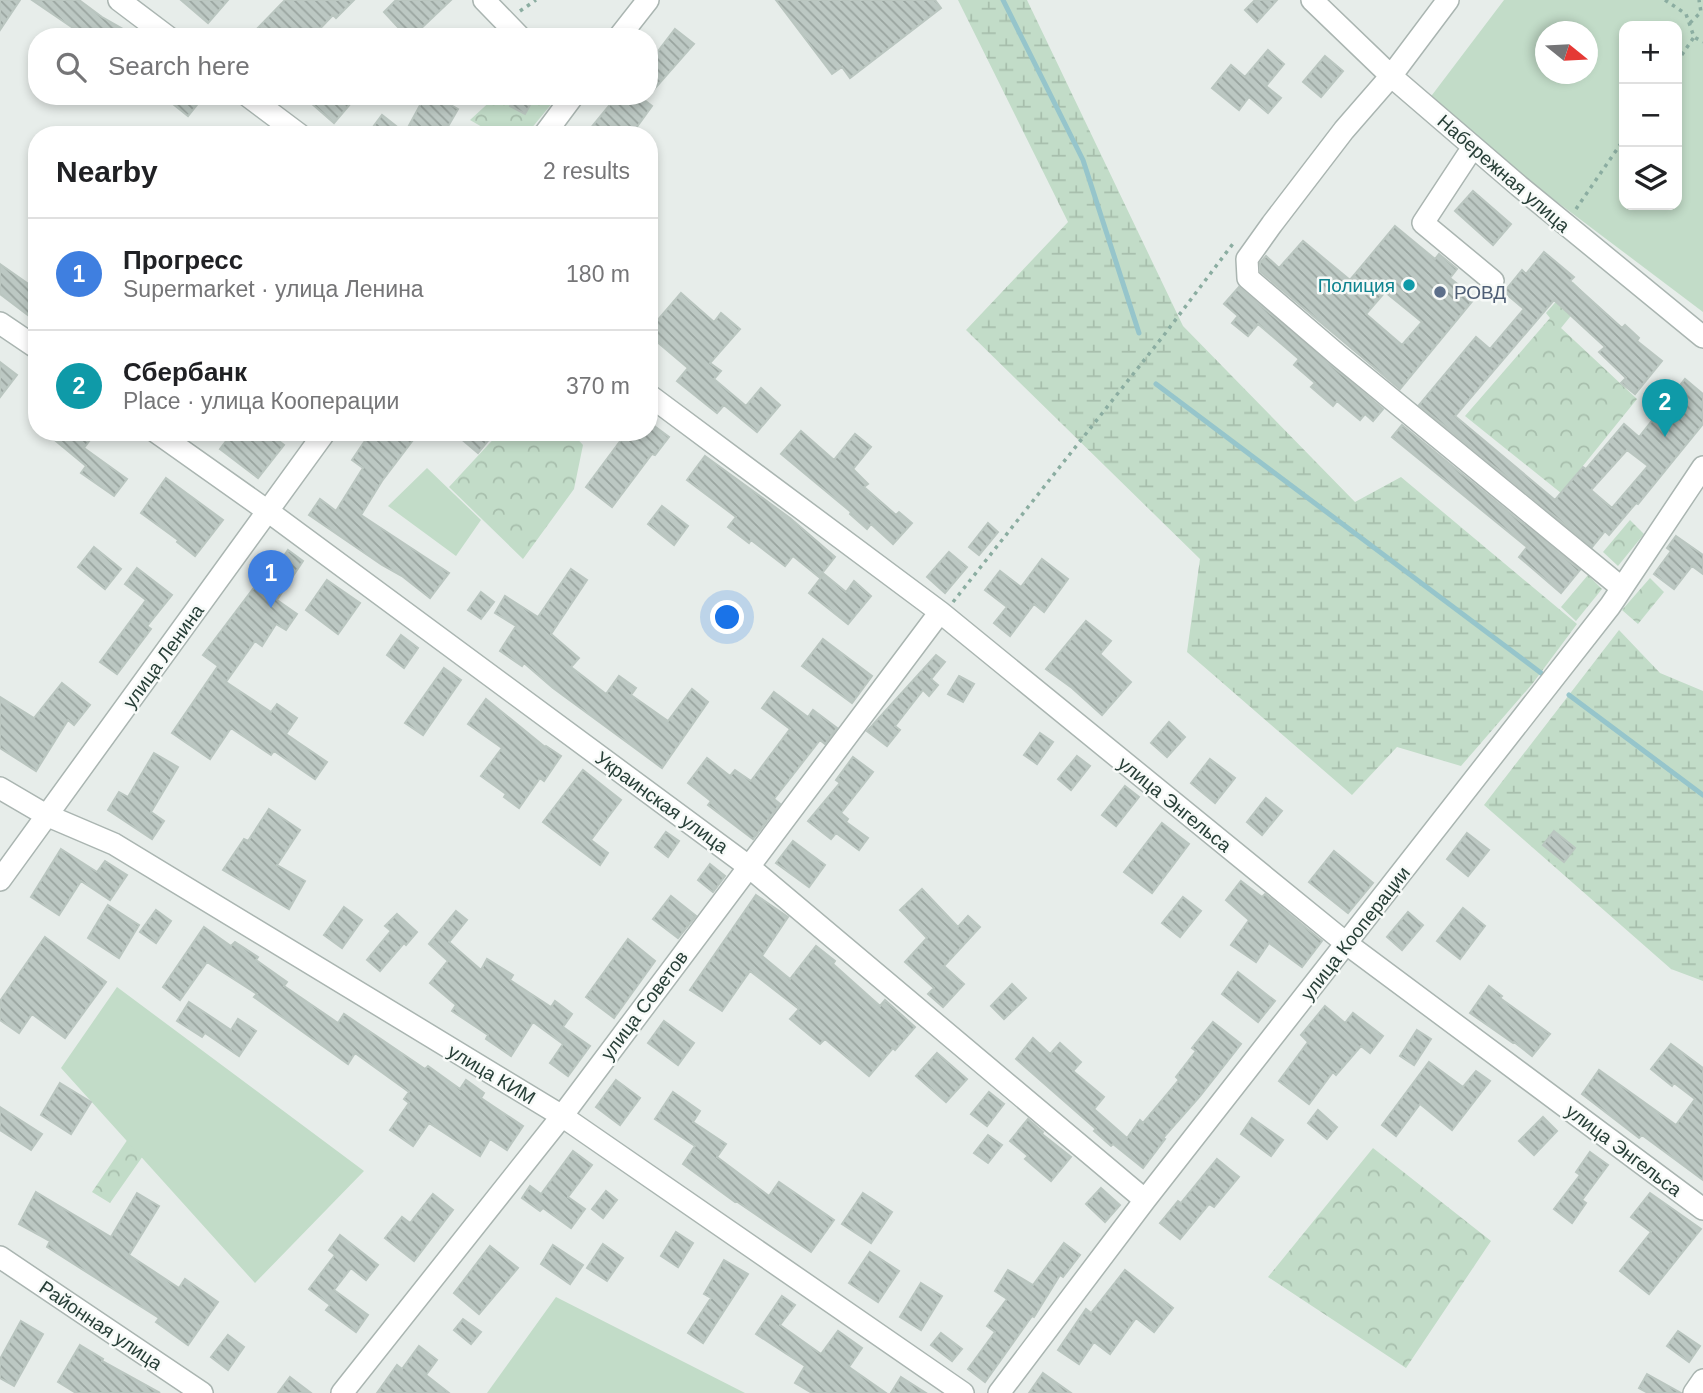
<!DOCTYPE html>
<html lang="en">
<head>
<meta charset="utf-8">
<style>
	:root { --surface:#fff; --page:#f6f6f6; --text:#202124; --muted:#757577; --line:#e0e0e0; --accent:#1a73e8 }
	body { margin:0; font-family:Helvetica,sans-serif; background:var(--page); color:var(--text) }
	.controls { position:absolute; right:21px; top:21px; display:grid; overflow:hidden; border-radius:14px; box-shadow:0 4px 10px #0003 }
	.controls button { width:63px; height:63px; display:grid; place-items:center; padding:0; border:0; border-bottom:2px solid var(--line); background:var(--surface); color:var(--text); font:35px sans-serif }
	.compass { position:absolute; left:1535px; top:21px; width:63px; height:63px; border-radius:50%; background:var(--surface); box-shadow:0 4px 10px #0003; rotate:108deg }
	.you { position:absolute; left:728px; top:618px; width:24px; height:24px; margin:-18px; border:5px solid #fff; border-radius:50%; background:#1a73e8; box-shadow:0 0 0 10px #1a73e833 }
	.badge { display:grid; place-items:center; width:46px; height:46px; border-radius:50%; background:var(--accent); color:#fff; font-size:23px; font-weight:700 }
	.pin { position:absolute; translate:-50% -58px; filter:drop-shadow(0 2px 4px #0008) }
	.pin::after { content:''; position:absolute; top:37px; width:24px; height:21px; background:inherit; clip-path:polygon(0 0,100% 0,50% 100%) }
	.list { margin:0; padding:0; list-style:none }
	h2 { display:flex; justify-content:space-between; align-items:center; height:91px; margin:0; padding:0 28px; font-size:30px }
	h2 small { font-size:23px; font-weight:400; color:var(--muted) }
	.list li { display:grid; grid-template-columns:46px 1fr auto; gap:21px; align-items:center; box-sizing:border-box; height:112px; padding:0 28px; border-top:2px solid var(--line) }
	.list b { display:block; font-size:26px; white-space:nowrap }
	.list p { margin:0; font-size:23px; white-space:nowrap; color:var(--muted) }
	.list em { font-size:23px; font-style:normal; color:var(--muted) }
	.icon { flex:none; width:38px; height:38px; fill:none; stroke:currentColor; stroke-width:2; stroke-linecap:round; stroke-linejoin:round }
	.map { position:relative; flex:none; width:1703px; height:1393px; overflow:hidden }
	.search { position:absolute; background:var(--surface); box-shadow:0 4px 10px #0003; left:28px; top:28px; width:630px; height:77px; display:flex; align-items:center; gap:18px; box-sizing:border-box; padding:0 24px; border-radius:28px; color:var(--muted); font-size:26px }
	.panel { position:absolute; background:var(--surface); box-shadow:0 4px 10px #0003; left:28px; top:126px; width:630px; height:315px; border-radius:28px }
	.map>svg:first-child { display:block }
</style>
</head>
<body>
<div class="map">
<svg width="1703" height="1393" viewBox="0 0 1703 1393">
	<defs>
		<pattern id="forest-crowns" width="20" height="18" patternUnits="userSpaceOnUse" patternTransform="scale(1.75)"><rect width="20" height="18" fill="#c2dcc8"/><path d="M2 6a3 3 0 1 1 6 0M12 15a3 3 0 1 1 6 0" fill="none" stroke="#a7beac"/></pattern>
		<pattern id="wetland-marsh" width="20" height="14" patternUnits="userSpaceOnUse" patternTransform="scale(1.75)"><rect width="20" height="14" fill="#c2dcc8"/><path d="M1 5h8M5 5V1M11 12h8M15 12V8" fill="none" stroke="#a7beac"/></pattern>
		<pattern id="building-back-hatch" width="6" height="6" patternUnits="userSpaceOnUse" patternTransform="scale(1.75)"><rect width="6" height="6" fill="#bcc8c3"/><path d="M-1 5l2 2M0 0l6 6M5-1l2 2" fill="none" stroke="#99a49f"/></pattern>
	</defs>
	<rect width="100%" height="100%" fill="#e7edea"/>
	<path fill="url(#forest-crowns)" d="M496 96H558L526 135H496L470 120Z
		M1573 282 1587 296 1561 328 1637 399 1561 493 1465 416 1550 318 1546 313Z
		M500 432H571L583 445 574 489 523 559 449 487Z
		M1630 520 1644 534 1618 566 1603 552Z
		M1588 575 1602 589 1576 621 1561 607Z
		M1650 578 1664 592 1638 624 1622 610Z
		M172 1074 190 1089 110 1203 92 1192Z
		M1373 1148 1491 1241 1406 1368 1268 1277Z"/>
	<path fill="url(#wetland-marsh)" d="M958 0H1027L1183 326 1355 502 1401 477 1577 624 1533 683 1461 766 1397 747 1352 795 1187 652 1200 559 966 330 1068 222Z
		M1619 630 1660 673 1703 691V981L1671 969 1484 805Z"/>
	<path fill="#c2dcc8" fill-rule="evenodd" d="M1504 0H1703V312L1426 103ZM1624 26H1677V205H1624ZM1546 32H1588V74H1546Z
		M427 468 481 520 456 556 388 506Z
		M117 987 364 1171 255 1283 61 1068Z
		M556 1297 745 1393H487Z"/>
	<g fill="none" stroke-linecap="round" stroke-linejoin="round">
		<path stroke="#96c5cb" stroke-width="5" d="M1003 0 1083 160 1139 333
			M1156 384 1541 673
			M1569 695 1703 795"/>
	</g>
	<path fill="url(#building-back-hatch)" stroke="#bac6c0" stroke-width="2" fill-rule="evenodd" d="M0 0H20L0 30Z
		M32 0H79L102 17 137 37H82L72 30 73 28Z
		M181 0H228L208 23Z
		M285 0H354L336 18 333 15 312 37H249Z
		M396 0H451L412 37H407L384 12Z
		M776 0H935L941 8 850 78 842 67 832 74Z
		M1255 0H1277L1257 22 1245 10Z
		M675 29 694 44 649 95V63Z
		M1268 50 1284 64 1266 86 1281 98 1268 113 1249 97 1239 110 1212 88 1231 65 1245 77Z
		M1325 56 1343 71 1321 97 1303 82Z
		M163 96H204L188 116Z
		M303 96H357L334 123Z
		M425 96H435L458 109 443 135H367L382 115 405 133Z
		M516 96H535L525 114 510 106Z
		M617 96H639L652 106 631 135H585Z
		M1473 191 1511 224 1493 245 1455 211Z
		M1395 226 1435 259 1439 254 1457 269 1450 278 1475 298 1400 389 1261 272 1260 263 1266 256 1279 268 1303 241 1350 280ZM1385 292 1422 322 1402 345 1366 314Z
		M1544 252 1574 277 1570 281 1622 328 1625 325 1639 338 1637 341 1662 361 1635 394 1621 383 1626 378 1599 352 1605 347 1554 300 1455 416 1555 500 1583 467 1586 469 1624 424 1639 437 1685 379 1703 394V424L1638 504 1636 503 1609 535 1605 531 1592 547 1419 405 1476 337 1490 349 1524 309 1504 292 1522 270 1526 274ZM1627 450 1648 466 1612 508 1591 490Z
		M0 264 37 290V322L0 294Z
		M1239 287 1383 409 1373 421 1365 414 1360 420 1337 401 1333 406 1311 387 1315 383 1294 365 1299 359 1258 324 1248 336 1232 323 1238 316 1224 304Z
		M681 293 714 322 721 313 740 329 710 363 721 371 714 379 746 406 761 388 780 405 757 432 724 405 717 413 677 381 688 368 649 335V330Z
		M0 362 17 375 0 397Z
		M653 425 669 437 655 455 652 454 612 507 586 487 627 432H649Z
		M1402 425 1580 570 1561 593 1519 557 1527 547 1392 437Z
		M801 431 834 460 855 434 871 447 853 469 868 484 864 487 896 515 899 512 912 523 893 544 871 524 867 529 850 514 851 512 781 454Z
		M45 432H96L84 448 127 479 114 496 81 473 86 466Z
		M233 432H267L284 445 258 478 220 449Z
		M371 432H401L413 440 382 481 361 515 449 573 430 598 402 576 382 565 309 515 320 499 336 511 363 468 352 460Z
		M453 432H495L478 453Z
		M705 456 790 518 835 557 819 577 793 556 785 566 751 540 749 543 728 527 736 517 687 480Z
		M166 478 223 520 195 556 177 542 178 540 141 513Z
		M662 506 688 526 674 545 648 524Z
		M988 523 998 532 979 555 969 547Z
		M1676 536 1703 555V574L1692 566 1674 589 1654 574 1671 551 1667 548Z
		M94 547 121 569 105 589 78 567Z
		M288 550 303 561 277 600 297 614 286 630 276 624 262 646 255 641 226 682 271 712 277 704 297 718 286 734 327 762 315 779 274 751 271 755 231 728 210 759 172 733 218 666 203 655 256 585 261 589Z
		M949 552 967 567 945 593 927 577Z
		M1042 559 1068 579 1044 612 1034 604 1010 636 994 623 1007 607 985 590 1000 571 1021 587Z
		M137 568 172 595 147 626 151 629 117 674 100 662 146 600 125 584Z
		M571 569 587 580 551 634 579 658 571 667 606 694 619 676 636 688 631 695 668 721 692 689 708 702 662 768 553 688 524 663 522 666 500 651 516 626 495 613 505 596 538 617Z
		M824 574 846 592 854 581 871 596 848 624 809 593Z
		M327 580 360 603 338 634 306 610Z
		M481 592 494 602 481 619 468 610Z
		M1086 621 1111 641 1100 654 1131 682 1102 715 1072 688 1046 669Z
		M401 635 418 648 404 668 387 655Z
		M823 639 872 676 852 703 802 666Z
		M936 655 945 662 931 679 938 685 929 696 923 690 895 726 900 730 887 746 867 731Z
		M444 668 461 680 423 735 405 723Z
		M959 676 974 684 963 702 948 694Z
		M62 683 90 705 74 725 68 720 36 771 0 748V697L34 718Z
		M774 692 808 717 813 710 837 728 825 744 820 740 774 799 780 804 753 839 708 805 711 801 688 783 707 758 730 776 735 770 751 781 790 729 762 708Z
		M486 699 545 747 546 746 561 756 544 781 540 778 519 808 504 797 506 794 481 776 502 748 468 724Z
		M1169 722 1185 737 1167 757 1151 743Z
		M1040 733 1053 742 1037 764 1024 755Z
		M154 753 178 767 151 812 164 821 152 839 108 810 119 792 128 797Z
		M1077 756 1090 766 1071 790 1058 779Z
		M853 757 873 772 841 813 848 819 846 822 868 838 859 850 836 833 831 839 808 821 840 783 836 780Z
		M1210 759 1235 778 1215 803 1191 783Z
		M583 770 621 800 591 840 608 853 600 865 543 822Z
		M1125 786 1139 797 1116 826 1102 815Z
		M1266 798 1282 811 1262 835 1247 822Z
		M269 809 300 830 277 865 305 881 289 909 223 870 244 839 248 841Z
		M1162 823 1189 844 1152 893 1124 872Z
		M1554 831 1575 848 1564 862 1543 845Z
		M666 832 679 841 668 857 655 847Z
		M1467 833 1489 850 1468 876 1447 859Z
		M793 841 825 865 809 887 776 863Z
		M61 849 97 872 105 861 127 875 110 900 81 881 59 915 31 897Z
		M1334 851 1373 883 1348 913 1309 882Z
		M710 864 725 876 713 892 698 880Z
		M1241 881 1262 897 1265 894 1322 941 1302 967 1269 943 1256 962 1231 945 1249 920 1226 900Z
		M922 889 958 927 968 916 980 927 944 966 964 984 943 1007 928 994 934 988 905 962 927 938 900 910Z
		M756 895 788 917 762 956 790 979 816 946 835 961 833 964 880 1006 885 1000 915 1027 895 1050 893 1048 869 1076 825 1039 820 1044 790 1019 799 1009 750 971 722 1011 690 990Z
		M671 896 696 916 678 938 653 919Z
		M1183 897 1201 911 1180 937 1162 923Z
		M108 905 139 925 119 958 88 938Z
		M344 907 362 920 342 948 324 935Z
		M1463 908 1485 926 1460 959 1437 941Z
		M156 910 171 921 156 943 140 932Z
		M456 911 467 920 449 942 481 970 487 959 513 975 510 980 551 1007 555 1001 572 1014 563 1027 590 1046 568 1076 550 1063 563 1044 533 1022 511 1056 486 1039 488 1035 452 1011 456 1005 430 983 448 961 429 944Z
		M1408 912 1423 925 1402 950 1387 937Z
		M397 914 417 932 406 945 404 943 380 971 367 960 391 931 385 926Z
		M204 927 231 946 235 942 258 957 256 960 287 982 284 986 338 1023 344 1014 425 1069 428 1066 460 1089 466 1080 484 1093 481 1098 523 1126 507 1150 490 1139 480 1156 429 1123 413 1146 390 1130 409 1103 404 1099 409 1092 355 1053 348 1064 254 997 257 994 207 962 180 1000 163 987Z
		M45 937 106 982 65 1038 32 1014 19 1033 0 1020V1001Z
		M628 939 655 961 614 1018 586 997Z
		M1238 972 1275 1001 1258 1022 1222 994Z
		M1012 984 1026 998 1004 1019 991 1006Z
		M1489 986 1502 996 1500 998 1550 1034 1532 1056 1514 1042 1513 1043 1470 1013Z
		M189 1002 231 1030 238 1019 256 1031 239 1056 205 1033 202 1037 177 1021Z
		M1325 1006 1345 1023 1353 1013 1383 1036 1370 1053 1361 1046 1336 1075 1333 1072 1309 1104 1279 1081 1308 1042 1301 1035Z
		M664 1021 694 1043 678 1065 648 1043Z
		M1213 1022 1241 1044 1200 1096 1163 1138 1165 1139 1143 1168 1113 1144 1111 1146 1094 1131 1096 1129 1016 1059 1033 1038 1050 1054 1060 1043 1081 1062 1073 1071 1104 1097 1094 1109 1127 1138 1140 1120 1143 1123 1179 1080 1176 1077 1196 1051 1192 1048Z
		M1417 1030 1431 1039 1414 1065 1400 1056Z
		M1671 1044 1703 1068V1180L1642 1135 1639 1138 1582 1094 1599 1070 1676 1125 1695 1099 1674 1083 1672 1086 1651 1069Z
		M937 1053 967 1079 946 1102 916 1076Z
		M1429 1062 1463 1087 1476 1071 1490 1081 1452 1130 1420 1104 1396 1136 1382 1125Z
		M616 1080 640 1098 620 1125 596 1107Z
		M60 1083 91 1102 71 1134 41 1115Z
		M673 1092 700 1111 693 1122 726 1144 717 1157 769 1196 779 1182 834 1220 811 1252 736 1201 735 1202 683 1164 695 1146 655 1119Z
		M989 1092 1004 1104 987 1126 971 1114Z
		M0 1107 42 1134 31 1150 0 1130Z
		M1318 1110 1337 1127 1327 1139 1308 1123Z
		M1543 1117 1557 1131 1534 1155 1519 1141Z
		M1252 1118 1283 1140 1271 1156 1241 1134Z
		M1028 1119 1043 1132 1042 1134 1071 1157 1051 1181 1025 1159 1028 1156 1010 1141Z
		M988 1135 1002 1145 988 1163 974 1153Z
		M573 1151 592 1165 568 1197 585 1209 571 1228 543 1208 540 1211 522 1198 530 1186 541 1194Z
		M1590 1152 1608 1165 1582 1200 1586 1203 1572 1223 1554 1209 1580 1175 1576 1172Z
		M1217 1159 1239 1177 1214 1207 1209 1204 1180 1239 1160 1223 1178 1201 1181 1203Z
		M1101 1188 1120 1205 1105 1222 1086 1204Z
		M606 1191 617 1200 603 1218 592 1209Z
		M36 1192 111 1237 137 1193 159 1206 129 1255 179 1288 185 1279 218 1302 188 1345 156 1322 159 1318 47 1247 50 1241 19 1224Z
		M863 1193 892 1212 871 1243 842 1224Z
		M1650 1193 1701 1229 1649 1294 1620 1271 1651 1232 1631 1217Z
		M433 1194 453 1210 414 1261 385 1238 402 1217 410 1223Z
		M676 1232 693 1243 678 1267 661 1256Z
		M340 1235 378 1265 366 1280 351 1268 334 1290 368 1315 356 1332 326 1310 330 1305 309 1289 335 1255 329 1250Z
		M1064 1243 1080 1255 1063 1277 1060 1275 1034 1317 1032 1316 985 1382 968 1369 995 1332 987 1326 1007 1299 995 1291 1008 1270 1033 1285Z
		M603 1244 623 1258 607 1281 587 1268Z
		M553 1245 583 1265 570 1284 541 1264Z
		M490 1246 518 1268 479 1314 454 1293Z
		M870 1252 899 1271 878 1302 849 1283Z
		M724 1260 748 1274 703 1343 688 1333 711 1298 704 1294Z
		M1125 1270 1173 1308 1154 1332 1136 1318 1110 1354 1094 1342 1079 1364 1058 1350 1086 1309 1091 1313Z
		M921 1283 942 1296 921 1330 900 1317Z
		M782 1296 795 1305 780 1325 821 1354 838 1331 862 1348 849 1367 886 1393H812L795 1383 805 1366 756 1334Z
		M463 1319 481 1332 471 1344 454 1330Z
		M21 1321 43 1334 14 1386 0 1378V1359Z
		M1678 1331 1700 1346 1689 1362 1667 1346Z
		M941 1333 962 1349 952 1361 931 1345Z
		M228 1335 244 1347 228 1370 211 1357Z
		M80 1345 103 1359 102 1361 160 1393H76L58 1382Z
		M419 1346 437 1360 426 1375 449 1393H377L397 1365 402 1369Z
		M1043 1373 1071 1393H1029Z
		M1647 1374 1681 1393H1648L1639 1388Z
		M290 1377 311 1393H278Z
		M901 1377 926 1393H891Z"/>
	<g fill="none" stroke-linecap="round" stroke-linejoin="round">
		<defs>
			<path id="minor" d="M119 0 168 37
				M484 0 520 37
				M1312 0 1391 76 1519 186 1703 337
				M1448 0 1391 76 1344 130 1272 224 1247 259 1248 278 1339 356 1622 588
				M619 37 648 0
				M248 96 300 135
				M544 135 573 96
				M1473 147 1423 223 1493 281
				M0 323 37 348
				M649 395 940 612 1347 944 1703 1209
				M156 432 269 512 748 866 1145 1200
				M0 788 46 815 114 844 562 1116 963 1393
				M0 880 325 432
				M0 1257 202 1393
				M342 1393 562 1116 940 612
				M999 1393 1145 1200 1610 606 1703 467
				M1694 1393 1703 1380"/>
		</defs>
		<use href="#minor" stroke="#aab5b1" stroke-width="24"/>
		<path stroke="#8bada1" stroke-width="3.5" stroke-dasharray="3.5 5" stroke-linecap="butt" d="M1665 0 1686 14 1694 37 1703 42
			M520 11 536 0
			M1690 23 1701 12 1699 0
			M1677 62 1694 37
			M1576 209 1624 139
			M953 602 1164 335 1235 241"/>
		<use href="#minor" stroke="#fff" stroke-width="21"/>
	</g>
	<circle fill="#0f9aa8" stroke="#f7faf8" stroke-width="2.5" cx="1409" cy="285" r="7"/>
	<circle fill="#5c6f8a" stroke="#f7faf8" stroke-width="2.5" cx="1440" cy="292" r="7"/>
	<g text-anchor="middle" stroke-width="5" stroke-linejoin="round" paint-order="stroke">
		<g font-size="19" fill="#273e37" stroke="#f7faf8">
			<text transform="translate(1504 173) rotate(41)" y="7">Набережная улица</text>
			<text transform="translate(163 656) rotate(-54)" y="7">улица Ленина</text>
			<text transform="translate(662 802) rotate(36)" y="7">Украинская улица</text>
			<text transform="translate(1175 804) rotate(39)" y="7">улица Энгельса</text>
			<text transform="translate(1355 933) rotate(-52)" y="7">улица Кооперации</text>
			<text transform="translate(644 1005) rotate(-53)" y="7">улица Советов</text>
			<text transform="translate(492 1074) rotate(31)" y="7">улица КИМ</text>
			<text transform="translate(1624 1150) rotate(37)" y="7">улица Энгельса</text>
			<text transform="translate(101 1325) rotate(34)" y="7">Районная улица</text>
		</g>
		<g font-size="19" fill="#0d838f" stroke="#f7faf8" text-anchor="end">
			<text x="1395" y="292">Полиция</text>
		</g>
		<g font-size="19" fill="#4e5e75" stroke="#f7faf8" text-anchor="start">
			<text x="1454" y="299">РОВД</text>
		</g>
	</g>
</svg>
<div class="controls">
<button>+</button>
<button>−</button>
<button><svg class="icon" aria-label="layers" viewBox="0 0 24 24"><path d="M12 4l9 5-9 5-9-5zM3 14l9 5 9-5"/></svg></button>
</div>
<svg class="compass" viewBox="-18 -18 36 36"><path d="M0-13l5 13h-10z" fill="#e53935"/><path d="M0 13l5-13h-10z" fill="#757577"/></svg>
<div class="you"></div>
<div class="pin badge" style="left:271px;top:608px;background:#3f7fe0">1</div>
<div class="pin badge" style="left:1665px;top:437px;background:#0f9aa8">2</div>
<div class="search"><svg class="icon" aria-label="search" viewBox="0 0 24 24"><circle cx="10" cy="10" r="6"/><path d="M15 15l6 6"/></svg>Search here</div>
<section class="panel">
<h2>Nearby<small>2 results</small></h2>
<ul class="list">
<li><span class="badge" style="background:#3f7fe0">1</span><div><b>Прогресс</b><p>Supermarket · улица Ленина</p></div><em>180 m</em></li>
<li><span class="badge" style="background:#0f9aa8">2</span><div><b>Сбербанк</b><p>Place · улица Кооперации</p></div><em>370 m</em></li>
</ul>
</section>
</div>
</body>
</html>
